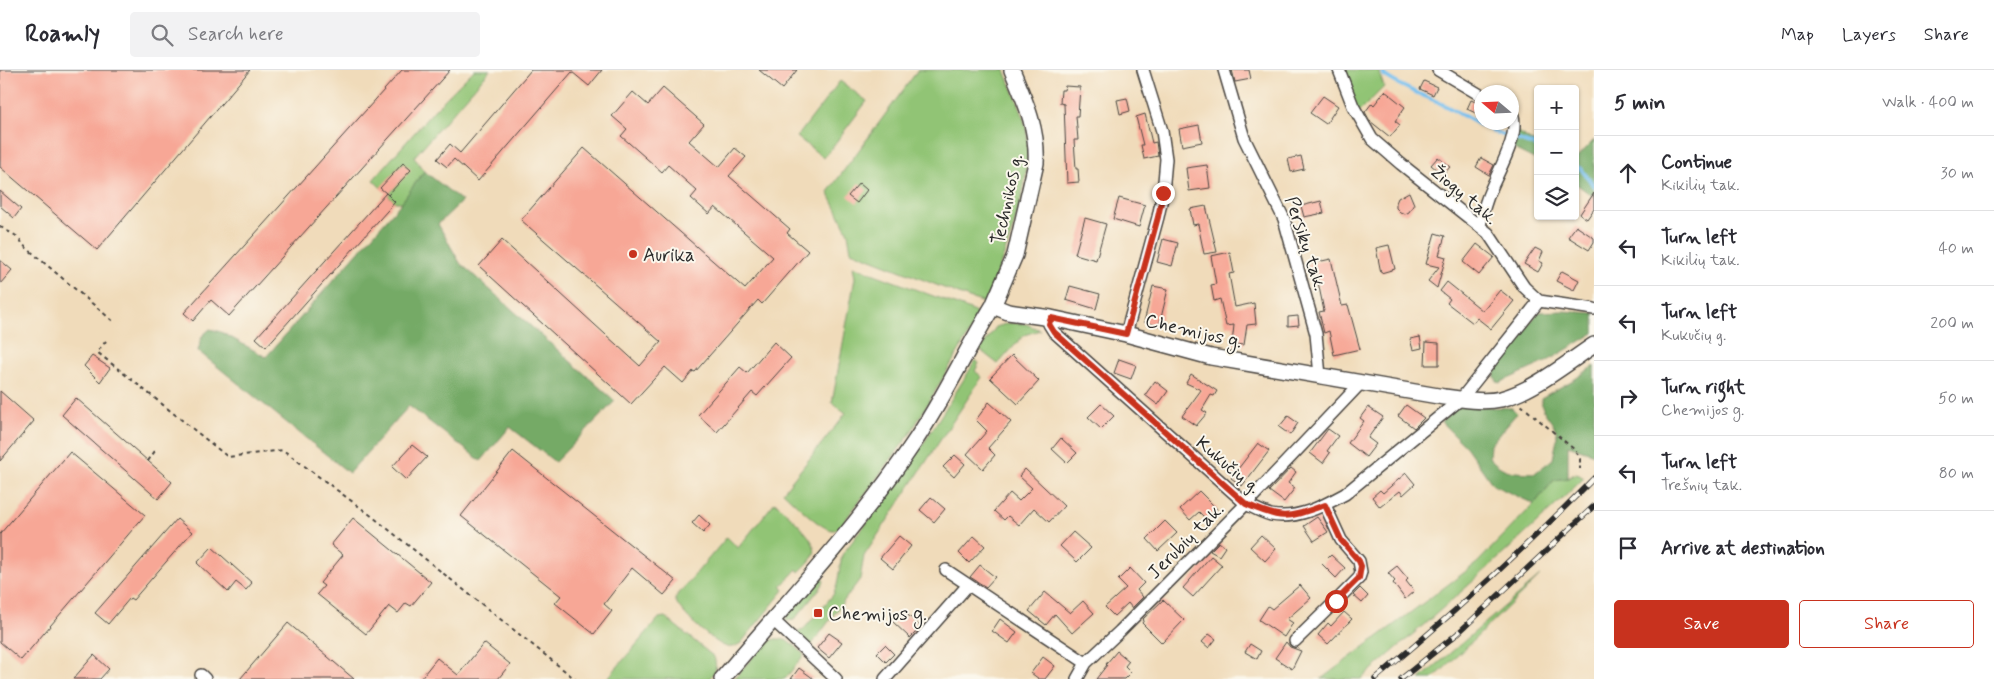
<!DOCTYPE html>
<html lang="en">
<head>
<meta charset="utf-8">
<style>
	:root { --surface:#fff; --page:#f2f2f3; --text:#2b2b33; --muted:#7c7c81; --line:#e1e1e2; --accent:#c8321e }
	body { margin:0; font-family:Mynerve,sans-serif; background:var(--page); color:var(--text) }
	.controls { position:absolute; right:15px; top:15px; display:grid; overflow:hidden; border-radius:5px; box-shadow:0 1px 4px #0004 }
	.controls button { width:45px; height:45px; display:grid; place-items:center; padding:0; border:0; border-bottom:1px solid var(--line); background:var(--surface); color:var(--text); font:25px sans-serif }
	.compass { position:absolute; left:1474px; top:15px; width:45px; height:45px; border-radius:50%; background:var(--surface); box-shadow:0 1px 4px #0004; rotate:289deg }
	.stop { position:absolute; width:15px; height:15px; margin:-11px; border:4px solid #c8321e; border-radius:50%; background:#fff }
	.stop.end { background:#c8321e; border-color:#fff; box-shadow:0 1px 5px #0008 }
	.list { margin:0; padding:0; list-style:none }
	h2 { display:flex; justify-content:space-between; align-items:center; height:65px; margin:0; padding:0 20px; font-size:21px }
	h2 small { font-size:16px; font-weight:400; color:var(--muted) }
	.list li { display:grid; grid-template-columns:32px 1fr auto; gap:15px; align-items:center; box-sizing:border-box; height:75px; padding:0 20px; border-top:1px solid var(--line) }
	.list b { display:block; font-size:19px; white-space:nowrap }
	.list p { margin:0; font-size:16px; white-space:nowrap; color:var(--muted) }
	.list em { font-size:16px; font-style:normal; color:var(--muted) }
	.actions { display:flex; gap:10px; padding:15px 20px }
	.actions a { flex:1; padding:11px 0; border:1px solid var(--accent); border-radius:5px; text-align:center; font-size:18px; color:var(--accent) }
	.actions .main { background:var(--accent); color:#fff }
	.icon { flex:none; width:28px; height:28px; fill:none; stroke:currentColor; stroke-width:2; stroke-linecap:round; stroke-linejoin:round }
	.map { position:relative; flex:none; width:1594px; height:609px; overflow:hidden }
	header { display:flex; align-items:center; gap:30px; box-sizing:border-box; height:70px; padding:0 25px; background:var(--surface); border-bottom:1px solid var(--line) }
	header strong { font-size:24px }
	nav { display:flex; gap:28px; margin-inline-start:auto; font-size:18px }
	.search { width:350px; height:45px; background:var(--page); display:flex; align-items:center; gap:12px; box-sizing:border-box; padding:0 18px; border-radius:5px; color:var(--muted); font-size:19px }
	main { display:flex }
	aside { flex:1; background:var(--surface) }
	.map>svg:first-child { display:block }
</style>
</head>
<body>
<header>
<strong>Roamly</strong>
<div class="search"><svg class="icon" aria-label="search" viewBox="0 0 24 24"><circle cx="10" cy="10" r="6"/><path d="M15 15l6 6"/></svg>Search here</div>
<nav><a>Map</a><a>Layers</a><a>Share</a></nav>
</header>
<main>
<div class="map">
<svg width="1594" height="609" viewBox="0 0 1594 609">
	<rect width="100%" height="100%" fill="#fbf7ec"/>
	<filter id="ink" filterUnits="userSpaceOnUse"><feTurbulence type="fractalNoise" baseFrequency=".02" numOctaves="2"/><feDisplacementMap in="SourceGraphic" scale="10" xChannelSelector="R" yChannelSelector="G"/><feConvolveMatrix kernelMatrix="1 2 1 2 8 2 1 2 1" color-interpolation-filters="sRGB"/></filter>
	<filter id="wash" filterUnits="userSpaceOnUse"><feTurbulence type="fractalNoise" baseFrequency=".0096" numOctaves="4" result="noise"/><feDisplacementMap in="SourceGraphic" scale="20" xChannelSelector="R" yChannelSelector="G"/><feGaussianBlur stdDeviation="1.12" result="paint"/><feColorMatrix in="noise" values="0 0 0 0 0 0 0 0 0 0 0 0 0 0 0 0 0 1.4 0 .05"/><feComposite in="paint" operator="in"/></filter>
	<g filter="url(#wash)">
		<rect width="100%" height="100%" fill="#f0dbba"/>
		<path fill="#91c475" stroke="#5e7850" d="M474 0H490L414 87 424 101 402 132H395L388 125 410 100 403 93 381 118 373 110 437 37Z
			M918 0H1005C1011 17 1020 33 1024 50 1039 102 1005 184 985 233L969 228 851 181 848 163 828 122Z
			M1339 0H1378L1384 17 1358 43Z
			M840 11 867 31 824 88 797 67Z
			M853 196 968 239 976 243 977 250 910 364 840 457C838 459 836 460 833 460 821 460 793 431 783 422L846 343 832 333 855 208Z
			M1009 253 1026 254 1040 260 1024 265 998 294 980 280 996 257Z
			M976 290 979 293 975 301 982 307 864 486 860 509 810 577 795 563 803 560 833 525 837 515 842 485 908 398Z
			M1576 403 1584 408C1512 478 1437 544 1361 609H1321L1477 493 1534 434 1554 410 1568 408Z
			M775 432C784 442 820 470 814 484 812 490 804 497 799 502L797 499 781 516 784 520 741 573C736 576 733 578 727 577 715 574 676 540 675 528L727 467 738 478Z
			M1540 506 1433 609H1420Z
			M821 507 824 511 821 517 794 550 786 551 787 544Z
			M665 547 714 587C717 597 716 601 709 609H607L659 548Z
			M775 569C788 568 795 575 804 585L785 609H734L764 574Z"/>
		<path fill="#74aa66" stroke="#506a48" d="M1516 61 1538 75V91L1512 78Z
			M1594 70V127L1575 113V90Z
			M424 101 462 131 438 154 460 193 615 331 555 392 510 357 481 391 409 336 349 403 198 281 202 266 210 259 221 262 266 287 402 132Z
			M1562 241 1594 243V263L1546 292 1499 313 1495 308 1494 294 1539 242Z
			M1594 296V384L1568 375V408L1554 410 1534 434 1493 415 1467 378 1441 352 1458 336 1512 338 1517 343 1490 375 1489 387C1504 404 1514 402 1535 403L1553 389C1554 382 1557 372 1557 365 1555 350 1541 346 1541 328L1575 309Z"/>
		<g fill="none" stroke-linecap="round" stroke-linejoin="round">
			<path stroke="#76c0ef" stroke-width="4" d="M1383 0 1384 5C1403 19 1419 23 1440 33 1462 44 1482 58 1506 66
				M1513 68 1538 77
				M1575 96 1581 99 1594 116"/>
		</g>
		<g id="blocks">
			<path fill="#f7a796" d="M0 0H250L97 180 0 97Z
				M402 0H450L229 246 211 230 193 251 184 243Z
				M531 0H602L589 16 572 2 478 111 454 89 447 97 437 89 450 74 460 83Z
				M759 0H797L782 19Z
				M1232 0H1249L1251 9 1235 12Z
				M1424 11 1437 17 1433 25 1420 19Z
				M1065 16 1080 17 1078 46H1076L1078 70H1074L1076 99H1078L1079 112 1067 113 1064 34 1060 33 1061 20H1064Z
				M663 18 704 54 689 71 719 97 735 78 746 87 729 106 790 159 787 163 808 181 762 234 758 230 695 302 693 301 683 313 665 297 631 334 479 196 502 170 640 296 661 272 521 150 584 78 745 219 773 187 715 137 709 144 691 128 697 121 668 95 662 102 621 66 627 59 612 46 633 22 648 35Z
				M1385 21 1405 37 1395 51 1400 55 1390 67 1370 51 1365 42 1372 33 1374 35Z
				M1323 26 1338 36 1326 54 1310 43Z
				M1127 28 1130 41 1120 44 1117 30Z
				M1471 30 1482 35V46L1467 39Z
				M1145 44 1152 73 1156 72 1158 86 1144 89 1141 75H1143L1136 47Z
				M1199 55 1202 72 1182 76 1179 59Z
				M1301 86 1304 99 1291 102 1288 89Z
				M1438 87 1450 97 1443 105 1431 95Z
				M1481 88 1494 95 1489 105 1476 97Z
				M403 93 411 100 388 125 386 123 395 132 266 277 256 268 386 123 380 118Z
				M1207 95 1210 118 1189 121 1186 98Z
				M859 113 867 120 857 133 848 126Z
				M0 121 21 139 14 148 0 136Z
				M1409 122 1414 134 1409 142 1405 144 1400 142 1396 138V133L1398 128Z
				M1594 123V139L1587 149 1580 144Z
				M1119 128 1145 135 1139 157 1113 149Z
				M1321 131 1324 143 1304 147 1301 136Z
				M1206 136 1217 182 1204 184 1198 154 1193 155 1190 139Z
				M1085 148 1106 154 1096 190 1075 184Z
				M1576 156 1594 168V172L1589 180 1568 167Z
				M1435 163 1445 166 1439 185 1446 187 1437 218 1428 211 1439 197 1426 194Z
				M1163 169 1178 173 1172 196 1157 192Z
				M1477 174 1494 187 1479 205 1463 192Z
				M1389 175 1395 199 1381 203 1376 178Z
				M1535 178 1543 182 1539 191 1543 193 1538 202 1524 194Z
				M1230 182 1234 203 1229 204 1235 237 1254 233 1256 254 1247 255 1244 275 1232 274 1234 255 1226 256 1220 229 1214 231 1211 215 1216 214 1211 186Z
				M1331 189 1342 236 1348 235 1360 279 1334 285 1329 261 1324 263 1319 242 1324 241 1317 207 1311 209 1308 194Z
				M0 190 12 200 0 214Z
				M1562 201 1579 210 1574 220 1556 211Z
				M1447 212 1483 241 1500 220 1514 231 1491 259 1477 248 1473 253 1447 233 1450 229 1440 221Z
				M1070 216 1100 224 1096 239 1066 230Z
				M1153 216 1168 219 1159 256 1144 252Z
				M1298 246 1299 255 1288 256V247Z
				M1420 267 1422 278 1413 280 1410 269Z
				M774 272 791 288 757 326 752 322 717 362 698 345 740 297 747 303Z
				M1426 272 1439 273V295H1425Z
				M1012 285 1039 311 1018 334 990 308Z
				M92 286 110 298 100 312 84 296Z
				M1119 289 1136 295 1131 309 1114 303Z
				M1191 304 1217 321 1214 326 1211 325 1202 340 1207 343 1196 356 1182 346 1201 320 1186 313Z
				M1155 311 1168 321 1158 335 1145 325Z
				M0 321 34 351 0 391Z
				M76 328 172 412 158 429 62 345Z
				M989 332 1011 352 988 378 995 385 983 399 967 384 987 361 976 350Z
				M1101 334 1114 346 1101 359 1088 347Z
				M1406 335 1424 348 1414 358 1398 346Z
				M1368 337 1383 347 1368 368 1376 374 1366 387 1348 373 1364 351 1360 348Z
				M1288 346 1298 353 1290 365 1279 357Z
				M1328 359 1338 366 1327 381 1330 383 1323 393 1310 383Z
				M1061 368 1077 383 1067 393 1052 379Z
				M1258 373 1269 381 1242 416 1231 408Z
				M412 375 427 387 406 410 392 397Z
				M513 381 676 511 664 525 632 498 604 534 612 541 594 564 555 533 561 526 461 446Z
				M70 382 145 445 21 590 0 572V464Z
				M955 385 965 394 954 407 943 397Z
				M1291 398 1296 402 1288 413 1295 418 1284 432 1269 421Z
				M1025 399 1064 436 1049 452 1034 438 1019 455 1008 446 1004 450 994 441 1010 423 1019 431 1032 418 1019 406Z
				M1406 403 1415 414 1403 425 1400 421 1380 437 1372 427 1380 420 1383 423Z
				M1199 421 1217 439 1207 450 1199 442 1190 450 1180 439Z
				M931 427 945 439 934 452 920 440Z
				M699 445 710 455 703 463 692 453Z
				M1317 447 1328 462 1314 471 1304 456Z
				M353 448 431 512 411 536 406 533 398 543 389 536 366 564 317 524 324 516 320 513 343 485 331 475Z
				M177 449 192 462 133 530 130 528 108 554 95 543Z
				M1165 451 1177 463 1158 481 1147 469Z
				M1073 462 1091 478 1077 492 1060 476Z
				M1261 465 1276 479 1265 491 1250 477Z
				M899 466 911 476 893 499 880 488Z
				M974 466 985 476 969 493 959 483Z
				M1219 472 1225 477 1219 486 1210 481Z
				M212 477 252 513 246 520 236 512 228 522 197 493Z
				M1331 485 1345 498 1336 508 1322 494Z
				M1211 486 1222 495 1193 527 1183 518Z
				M980 495 995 507 986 517 970 507Z
				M1397 496 1408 509 1406 511 1414 521 1405 529 1393 513 1395 511 1388 503Z
				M1130 498 1144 513 1137 520 1143 527 1132 538 1128 533 1114 546 1105 537 1126 518 1118 510Z
				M1300 515 1311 528 1287 549 1293 553 1284 567 1259 550 1268 536 1272 539Z
				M1360 518 1368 526 1362 533 1353 525Z
				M1045 522 1070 543 1083 531 1094 543 1072 563 1055 544 1046 555 1029 541Z
				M1163 530 1184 550 1162 573 1142 553 1144 550 1143 549Z
				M1344 542 1352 549 1328 574 1318 565 1328 553 1331 556Z
				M900 543 906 548 908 545 921 557 910 568 892 551Z
				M1000 549 1017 562 1009 573 992 561Z
				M288 553 354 609H240Z
				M829 563 842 572 829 588 817 578Z
				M1209 564 1216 569 1209 578 1202 572Z
				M1286 572 1290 577 1301 581 1292 599 1275 588Z
				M484 573 510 594 498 609H420L437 588 458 605Z
				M1250 574 1261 581 1257 589 1245 582Z
				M885 575 894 584 886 592 877 583Z
				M1117 581 1129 591 1125 596 1131 602 1124 609H1096L1107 595 1106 594Z
				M94 585 109 599 100 609H73Z
				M1043 587 1055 596 1045 609H1039L1031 603Z
				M799 598 814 609H791Z"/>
		</g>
	</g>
	<g filter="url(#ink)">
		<use href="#blocks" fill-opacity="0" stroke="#494540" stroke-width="1"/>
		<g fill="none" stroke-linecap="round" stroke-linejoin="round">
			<defs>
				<path id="street" d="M1224 0 1244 68 1284 149 1316 264 1320 306
					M1339 0 1353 36 1372 69 1401 94 1488 163 1524 217 1539 231 1594 239
					M1438 0 1482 26
					M1480 155C1482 148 1483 140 1486 132 1493 108 1522 67 1512 43
					M1051 248 1049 254 1054 262 1246 434C1254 438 1263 443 1271 445 1297 450 1323 436 1345 424L1461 329 1539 231
					M1126 264 1158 147 1163 123 1166 89 1162 61 1143 0
					M946 500 1086 593
					M773 550 836 609
					M1295 571 1336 531 1359 508 1361 502 1359 491 1341 470 1325 435
					M201 605 205 609
					M885 609 968 515
					M1077 609 1086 593 1120 561 1246 434 1361 313"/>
				<path id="secondary" d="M993 236 1015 185 1036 93C1038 59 1025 31 1012 0
					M722 609C787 532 857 458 913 374 943 330 965 282 993 236L1008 242 1051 248 1126 264 1211 287 1444 327C1462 329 1483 333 1501 329 1533 321 1567 293 1594 275"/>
			</defs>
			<use href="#street" stroke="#494540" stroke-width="14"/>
			<use href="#secondary" stroke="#494540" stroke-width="18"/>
			<path stroke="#494540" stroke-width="2" stroke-dasharray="4 4" stroke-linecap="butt" d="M0 156C7 163 20 164 22 174L114 252
				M106 271 97 282 228 387 283 380 373 447 575 609
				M1521 335 1575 380 1580 389V399
				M148 391 155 381"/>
			<use href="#street" stroke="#fff" stroke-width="11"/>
			<use href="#secondary" stroke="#fff" stroke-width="15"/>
			<defs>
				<path id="rail" d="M1375 609C1451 546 1525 478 1594 408
					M1401 609 1457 564 1594 436"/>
			</defs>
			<use href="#rail" stroke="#2b2b2b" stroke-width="5.5"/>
			<use href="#rail" stroke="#fbf7ec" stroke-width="4" stroke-dasharray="11" stroke-linecap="butt"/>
		</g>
	</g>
	<g fill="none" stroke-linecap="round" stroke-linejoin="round" filter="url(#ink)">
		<path stroke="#c8321e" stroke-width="6" d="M1163 123 1158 147 1126 264 1051 248 1049 254 1054 262 1246 434C1284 451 1287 448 1325 435L1341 470 1359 491 1361 496 1359 508 1336 531"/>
	</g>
	<g fill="#c8321e" stroke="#fbf7ec" stroke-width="2">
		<circle cx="633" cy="184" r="5"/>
		<rect x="813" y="538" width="10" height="10" rx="2.5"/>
	</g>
	<g text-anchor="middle" stroke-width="4" stroke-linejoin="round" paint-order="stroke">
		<g font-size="19" fill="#2b2b2b" stroke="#fbf7ec">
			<text transform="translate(1465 124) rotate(40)" y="7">Žiogų tak.</text>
			<text transform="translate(1006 129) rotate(-78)" y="7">Technikos g.</text>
			<text transform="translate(1307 173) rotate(72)" y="7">Persikų tak.</text>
			<text transform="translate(1194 260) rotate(13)" y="7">Chemijos g.</text>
			<text transform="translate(1229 394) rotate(40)" y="7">Kukučių g.</text>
			<text transform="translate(1185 470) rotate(-45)" y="7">Jerubių tak.</text>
		</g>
		<g font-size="19" fill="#2b2b2b" stroke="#fbf7ec" text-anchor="start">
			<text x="643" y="191">Aurika</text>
			<text x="828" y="550">Chemijos g.</text>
		</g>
	</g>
</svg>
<div class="controls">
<button>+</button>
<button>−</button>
<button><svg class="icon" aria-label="layers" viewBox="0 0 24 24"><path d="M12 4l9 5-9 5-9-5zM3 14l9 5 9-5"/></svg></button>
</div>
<svg class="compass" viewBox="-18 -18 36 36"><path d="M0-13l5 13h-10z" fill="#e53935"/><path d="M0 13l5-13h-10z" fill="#7c7c81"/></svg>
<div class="stop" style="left:1336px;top:531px"></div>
<div class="stop end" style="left:1163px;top:123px"></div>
</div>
<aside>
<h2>5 min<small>Walk · 400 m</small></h2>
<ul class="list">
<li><svg class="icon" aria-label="ahead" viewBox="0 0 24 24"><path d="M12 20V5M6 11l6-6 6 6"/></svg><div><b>Continue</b><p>Kikilių tak.</p></div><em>30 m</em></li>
<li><svg class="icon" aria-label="left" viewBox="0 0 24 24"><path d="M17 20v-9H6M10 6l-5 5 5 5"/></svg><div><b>Turn left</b><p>Kikilių tak.</p></div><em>40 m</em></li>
<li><svg class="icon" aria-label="left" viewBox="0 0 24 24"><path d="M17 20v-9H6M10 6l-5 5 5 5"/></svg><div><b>Turn left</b><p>Kukučių g.</p></div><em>200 m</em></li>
<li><svg class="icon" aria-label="right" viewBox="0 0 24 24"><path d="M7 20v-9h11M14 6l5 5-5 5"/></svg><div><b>Turn right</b><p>Chemijos g.</p></div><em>50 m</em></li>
<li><svg class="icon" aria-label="left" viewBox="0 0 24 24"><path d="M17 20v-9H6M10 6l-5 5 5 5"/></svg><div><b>Turn left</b><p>Trešnių tak.</p></div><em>80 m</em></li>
<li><svg class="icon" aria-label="arrive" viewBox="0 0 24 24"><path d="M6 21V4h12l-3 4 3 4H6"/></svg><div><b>Arrive at destination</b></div></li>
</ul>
<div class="actions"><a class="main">Save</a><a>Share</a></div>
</aside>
</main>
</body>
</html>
